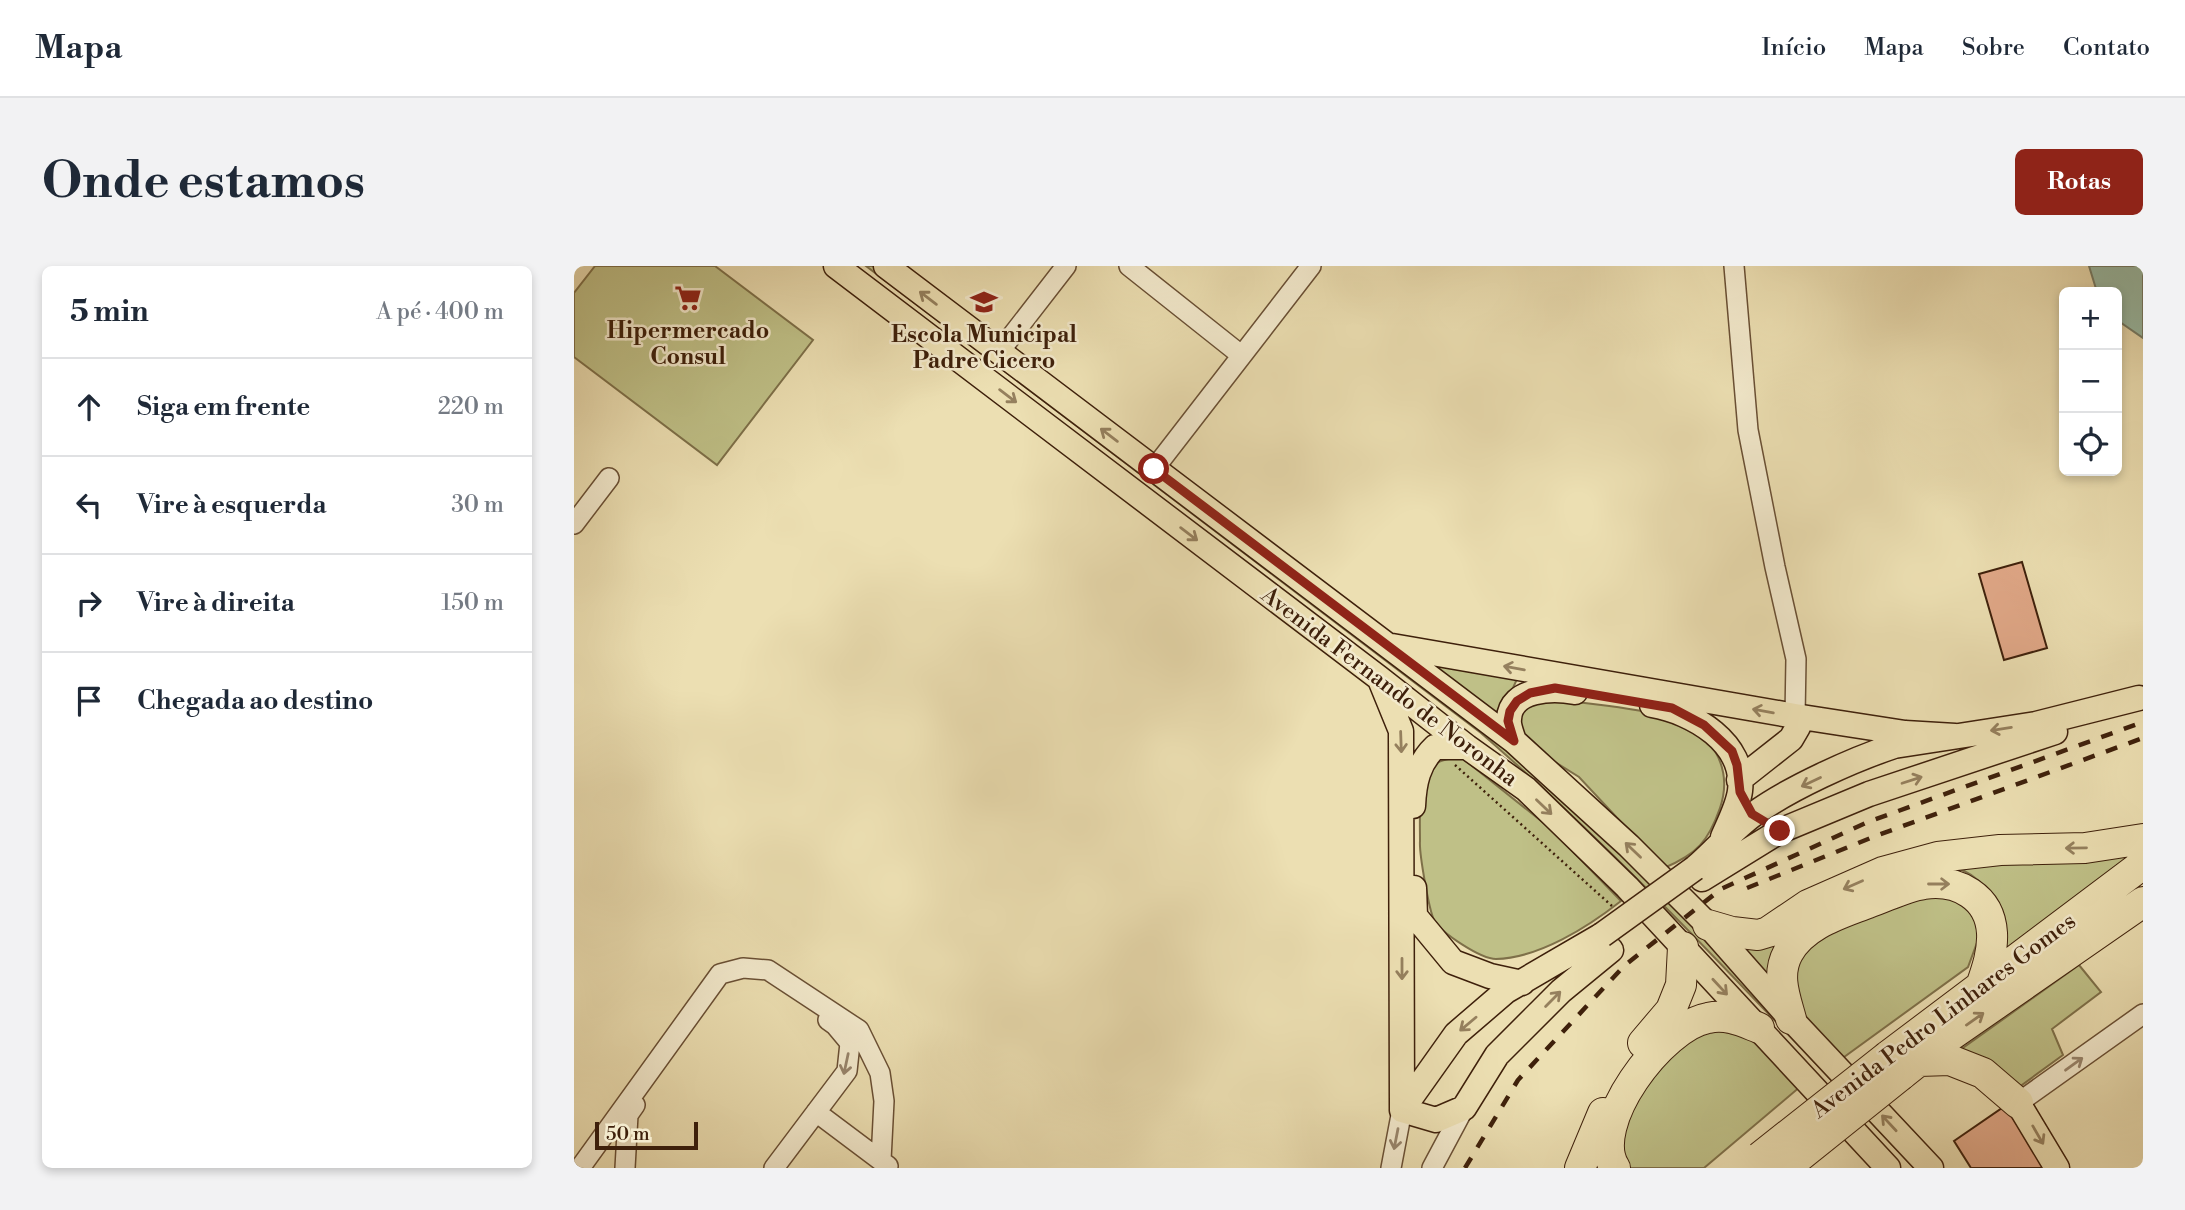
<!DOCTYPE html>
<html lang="pt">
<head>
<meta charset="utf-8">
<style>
	:root { --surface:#fff; --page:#f2f2f3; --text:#1f2937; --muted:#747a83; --line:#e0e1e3; --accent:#8f2418 }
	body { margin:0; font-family:"Libre Bodoni",serif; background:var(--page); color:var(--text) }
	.controls { position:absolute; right:21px; top:21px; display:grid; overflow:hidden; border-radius:10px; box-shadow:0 4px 10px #0003 }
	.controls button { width:63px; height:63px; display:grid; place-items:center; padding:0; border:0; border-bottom:2px solid var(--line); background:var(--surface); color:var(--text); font:35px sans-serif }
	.scale { position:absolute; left:21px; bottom:18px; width:103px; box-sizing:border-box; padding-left:7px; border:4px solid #3e200b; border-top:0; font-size:19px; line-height:24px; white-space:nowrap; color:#3e200b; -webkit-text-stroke:5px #f3eacd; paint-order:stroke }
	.stop { position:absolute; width:21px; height:21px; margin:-16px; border:5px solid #8f2418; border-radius:50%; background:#fff }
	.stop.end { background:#8f2418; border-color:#fff; box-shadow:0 2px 7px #0008 }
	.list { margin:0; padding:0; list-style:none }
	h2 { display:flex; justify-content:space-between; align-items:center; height:91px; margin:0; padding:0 28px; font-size:30px }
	h2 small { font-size:23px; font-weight:400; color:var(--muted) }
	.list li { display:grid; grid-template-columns:46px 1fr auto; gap:21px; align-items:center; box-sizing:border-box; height:98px; padding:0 28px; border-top:2px solid var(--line) }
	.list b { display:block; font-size:26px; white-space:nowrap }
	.list em { font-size:23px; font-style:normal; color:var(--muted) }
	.icon { flex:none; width:38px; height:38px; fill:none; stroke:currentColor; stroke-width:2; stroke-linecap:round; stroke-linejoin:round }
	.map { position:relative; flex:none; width:1569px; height:902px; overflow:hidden; border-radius:10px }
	header { display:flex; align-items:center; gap:42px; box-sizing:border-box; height:98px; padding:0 35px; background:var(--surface); border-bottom:2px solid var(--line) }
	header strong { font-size:33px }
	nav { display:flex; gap:38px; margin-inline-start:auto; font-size:24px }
	.intro { display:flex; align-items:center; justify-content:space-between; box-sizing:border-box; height:168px; padding:0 42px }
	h1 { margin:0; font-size:49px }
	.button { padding:18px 32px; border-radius:10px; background:var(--accent); color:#fff; font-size:24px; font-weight:700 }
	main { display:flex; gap:42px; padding:0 42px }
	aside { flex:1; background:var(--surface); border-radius:10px; box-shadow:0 4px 10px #0003 }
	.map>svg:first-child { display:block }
</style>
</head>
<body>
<header>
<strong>Mapa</strong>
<nav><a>Início</a><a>Mapa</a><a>Sobre</a><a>Contato</a></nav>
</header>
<div class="intro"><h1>Onde estamos</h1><a class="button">Rotas</a></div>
<main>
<aside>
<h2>5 min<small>A pé · 400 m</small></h2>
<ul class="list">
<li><svg class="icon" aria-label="ahead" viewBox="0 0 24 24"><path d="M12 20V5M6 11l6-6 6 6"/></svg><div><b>Siga em frente</b></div><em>220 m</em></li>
<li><svg class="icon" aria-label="left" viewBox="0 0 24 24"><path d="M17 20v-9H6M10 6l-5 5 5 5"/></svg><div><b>Vire à esquerda</b></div><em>30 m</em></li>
<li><svg class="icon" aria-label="right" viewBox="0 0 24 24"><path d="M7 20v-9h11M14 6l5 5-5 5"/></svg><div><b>Vire à direita</b></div><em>150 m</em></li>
<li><svg class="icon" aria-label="arrive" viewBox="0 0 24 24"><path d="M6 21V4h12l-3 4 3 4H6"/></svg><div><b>Chegada ao destino</b></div></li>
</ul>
</aside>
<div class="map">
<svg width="1569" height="902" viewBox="0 0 1569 902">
	<rect width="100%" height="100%" fill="#ecdfb2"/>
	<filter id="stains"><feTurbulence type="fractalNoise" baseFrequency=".00286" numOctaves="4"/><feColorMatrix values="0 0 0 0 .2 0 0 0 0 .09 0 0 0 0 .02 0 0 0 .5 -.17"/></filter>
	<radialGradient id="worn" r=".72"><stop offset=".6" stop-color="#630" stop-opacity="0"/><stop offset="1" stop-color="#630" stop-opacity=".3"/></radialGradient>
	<path fill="#bfc087" stroke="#7e7049" stroke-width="2" d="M21 0H141L239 74 143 199 0 91V27Z
		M292 0H306L950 492 1057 595 1350 902H1340C1199 753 1062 602 907 467Z
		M841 394 943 413 922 460Z
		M982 433C1018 439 1059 441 1095 451 1136 462 1160 501 1146 542 1134 576 1123 588 1090 602L1005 511 949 476 944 449 947 442Z
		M887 491 976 562 1047 635C1014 661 965 692 922 693 907 693 867 667 860 654 855 644 845 587 846 575 846 556 844 522 854 506 860 494 875 493 887 491Z
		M1569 577V580L1425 693C1431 660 1431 639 1405 615 1396 607 1384 601 1372 601 1349 599 1302 620 1281 630 1258 640 1234 649 1217 668 1206 681 1202 702 1201 718L1161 677C1190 677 1201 667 1224 652 1236 645 1250 639 1262 633 1286 621 1312 612 1337 604 1396 587 1457 594 1517 590 1534 589 1553 582 1569 577Z
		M1375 622 1404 649V674L1394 701 1266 794 1216 745 1219 688 1258 656Z
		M1505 699 1527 726 1478 763 1489 789 1441 824 1379 789Z
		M1139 763 1181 773 1227 820 1130 902H1046L1040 868 1102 773Z"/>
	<path fill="#99bda8" stroke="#757e69" stroke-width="2" d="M1515 0H1569V72L1543 54V26H1523Z"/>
	<path fill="#e1a888" stroke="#3e200b" stroke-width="2" d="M1448 296 1473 382 1430 394 1405 308Z
		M1431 840 1472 902H1397L1380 875Z"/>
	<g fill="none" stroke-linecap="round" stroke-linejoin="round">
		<defs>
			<path id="minor" d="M555 0 667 89
				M1160 0 1174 164 1201 301 1222 393 1221 450
				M426 85 492 0
				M580 203 737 0
				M0 258 35 212
				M1444 837 1569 748
				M242 846 314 900
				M6 902 146 708 169 702 194 704 285 764 306 807 310 835 307 894
				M51 902 54 849 61 839
				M200 902 273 805 276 777 261 759 254 754
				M817 902 828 844
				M858 902 890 842"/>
			<path id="major" d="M262 0 805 412 893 481 952 523 1053 621 1314 902
				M312 0 940 475 1055 580 1134 659 1217 753 1357 902
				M818 380 1221 450 1331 467 1381 470
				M807 416 827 465 828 844
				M1078 439C1119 446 1172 477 1166 525 1164 540 1155 557 1149 571
				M940 475C938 468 934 460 935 453 936 422 980 422 1001 426
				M1165 514 1217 473 1224 461 1221 450
				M839 540C840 517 844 497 861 481H893
				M1121 602C1141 585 1159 563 1180 548 1216 522 1278 494 1320 480L1462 458 1565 432
				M1128 613 1206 565 1295 528 1481 466
				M840 622 841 650 879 696 916 710 948 717
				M1444 837 1483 902
				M828 844 862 854 890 842 923 789 987 725 1037 684
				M828 844 882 768 932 725 1028 669"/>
			<path id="highway" d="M1134 659 1158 666 1184 669 1194 666 1234 639 1309 606 1364 591 1426 584 1511 582 1569 573
				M1217 753C1211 731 1202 709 1214 687 1230 658 1266 648 1294 637 1312 631 1332 620 1350 618 1384 613 1416 631 1418 667 1419 685 1413 703 1407 720
				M1069 777 1097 744 1107 719 1109 681
				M1314 790 1569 598
				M1345 795 1376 794 1409 807 1444 837
				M1327 809 1376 770 1569 636
				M1006 902 1029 847
				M1041 902C1013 859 1088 760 1134 752 1153 748 1167 755 1185 762"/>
		</defs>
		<use href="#minor" stroke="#6a5035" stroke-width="22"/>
		<use href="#major" stroke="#3e200b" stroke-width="27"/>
		<use href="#highway" stroke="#3e200b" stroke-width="32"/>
		<path stroke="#3e200b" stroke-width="2.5" stroke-dasharray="2 3.5" stroke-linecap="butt" d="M881 499 1038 640"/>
		<use href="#minor" stroke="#f3eacd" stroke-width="19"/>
		<use href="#major" stroke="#ecdfb2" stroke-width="24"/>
		<use href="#highway" stroke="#ecdfb2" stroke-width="30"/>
		<path stroke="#3e200b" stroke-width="4.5" stroke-dasharray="12 12" stroke-linecap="butt" d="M1173 622 1299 571 1569 472
			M891 902 944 814 1050 700 1147 623 1294 556 1569 456"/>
		<defs>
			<path id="major-bridge" d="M1028 669 1121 602"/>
			<path id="highway-bridge" d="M1186 891 1314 790
				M1211 902 1327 809"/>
		</defs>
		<use href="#major-bridge" stroke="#3e200b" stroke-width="27" stroke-linecap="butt"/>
		<use href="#highway-bridge" stroke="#3e200b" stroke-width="32" stroke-linecap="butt"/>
		<use href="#major-bridge" stroke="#ecdfb2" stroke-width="24"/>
		<use href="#highway-bridge" stroke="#ecdfb2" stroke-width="30"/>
	</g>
	<defs><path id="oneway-shaft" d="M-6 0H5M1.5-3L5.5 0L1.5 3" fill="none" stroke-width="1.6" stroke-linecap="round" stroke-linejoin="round" transform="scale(1.75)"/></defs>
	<g stroke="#95805e">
		<use href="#oneway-shaft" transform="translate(354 32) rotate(-143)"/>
		<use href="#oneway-shaft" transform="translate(434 130) rotate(37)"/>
		<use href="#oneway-shaft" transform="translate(535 169) rotate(-143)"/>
		<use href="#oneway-shaft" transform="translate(615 268) rotate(37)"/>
		<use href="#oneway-shaft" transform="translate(940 402) rotate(-170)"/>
		<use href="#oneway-shaft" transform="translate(1189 445) rotate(-170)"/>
		<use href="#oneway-shaft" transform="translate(1427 463) rotate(171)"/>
		<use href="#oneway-shaft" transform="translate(827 476) rotate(88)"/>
		<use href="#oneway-shaft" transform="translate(1338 514) rotate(-18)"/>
		<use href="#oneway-shaft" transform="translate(1237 516) rotate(155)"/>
		<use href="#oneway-shaft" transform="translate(970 541) rotate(44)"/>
		<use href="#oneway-shaft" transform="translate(1502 582) rotate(179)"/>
		<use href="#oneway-shaft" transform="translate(1059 584) rotate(-136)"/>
		<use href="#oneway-shaft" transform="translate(1365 618)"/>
		<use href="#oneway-shaft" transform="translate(1279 619) rotate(156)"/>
		<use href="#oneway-shaft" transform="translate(828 703) rotate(90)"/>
		<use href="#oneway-shaft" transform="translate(1146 721) rotate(47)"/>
		<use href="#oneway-shaft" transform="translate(979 733) rotate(-45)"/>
		<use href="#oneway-shaft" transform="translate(1401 753) rotate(-35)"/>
		<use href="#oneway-shaft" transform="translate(894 758) rotate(140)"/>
		<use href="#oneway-shaft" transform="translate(1315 857) rotate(-133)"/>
		<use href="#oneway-shaft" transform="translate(1464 869) rotate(60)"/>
	</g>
	<g stroke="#98856c">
		<use href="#oneway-shaft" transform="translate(272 798) rotate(102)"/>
		<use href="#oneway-shaft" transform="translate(1500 798) rotate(-36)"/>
		<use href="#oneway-shaft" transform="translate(822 873) rotate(101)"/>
	</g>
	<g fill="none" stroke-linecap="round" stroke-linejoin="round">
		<path stroke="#8f2418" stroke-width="9" d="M580 203 940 475 934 455 936 445 943 435 956 427 981 422 1098 442 1130 459 1158 485 1163 499 1166 526 1178 548 1206 565"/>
	</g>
	<defs>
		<symbol id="supermarket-bare" viewBox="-9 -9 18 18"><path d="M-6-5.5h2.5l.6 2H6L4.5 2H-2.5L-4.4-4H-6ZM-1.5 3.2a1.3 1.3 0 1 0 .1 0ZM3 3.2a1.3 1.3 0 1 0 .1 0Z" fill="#8f2418" stroke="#f3eacd" stroke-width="2.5" paint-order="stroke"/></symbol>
		<symbol id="school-bare" viewBox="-9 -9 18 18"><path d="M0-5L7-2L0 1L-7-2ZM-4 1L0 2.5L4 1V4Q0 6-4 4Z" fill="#8f2418" stroke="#f3eacd" stroke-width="2.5" paint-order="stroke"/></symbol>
	</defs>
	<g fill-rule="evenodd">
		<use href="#supermarket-bare" x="95" y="13" width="38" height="38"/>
		<use href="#school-bare" x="391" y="17" width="38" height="38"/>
	</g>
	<g text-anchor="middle" stroke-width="5" stroke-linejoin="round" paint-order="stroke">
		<g font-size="23" font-weight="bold" fill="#3e200b" stroke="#f3eacd">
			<text x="114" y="72">Hipermercado<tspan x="114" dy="26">Consul</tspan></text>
			<text x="410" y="76">Escola Municipal<tspan x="410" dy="26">Padre Cicero</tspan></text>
		</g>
		<g font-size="23" fill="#3e200b" stroke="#f3eacd">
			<text transform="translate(816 420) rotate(37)" y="8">Avenida Fernando de Noronha</text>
			<text transform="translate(1369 749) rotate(-37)" y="8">Avenida Pedro Linhares Gomes</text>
		</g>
	</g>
	<rect width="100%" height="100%" filter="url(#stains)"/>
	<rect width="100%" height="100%" fill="url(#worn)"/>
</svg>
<div class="controls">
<button>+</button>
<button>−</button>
<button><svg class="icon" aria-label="locate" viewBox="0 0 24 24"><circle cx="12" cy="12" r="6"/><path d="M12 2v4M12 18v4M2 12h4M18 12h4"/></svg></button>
</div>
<div class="scale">50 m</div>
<div class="stop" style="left:580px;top:203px"></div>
<div class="stop end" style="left:1206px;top:565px"></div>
</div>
</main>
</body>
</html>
